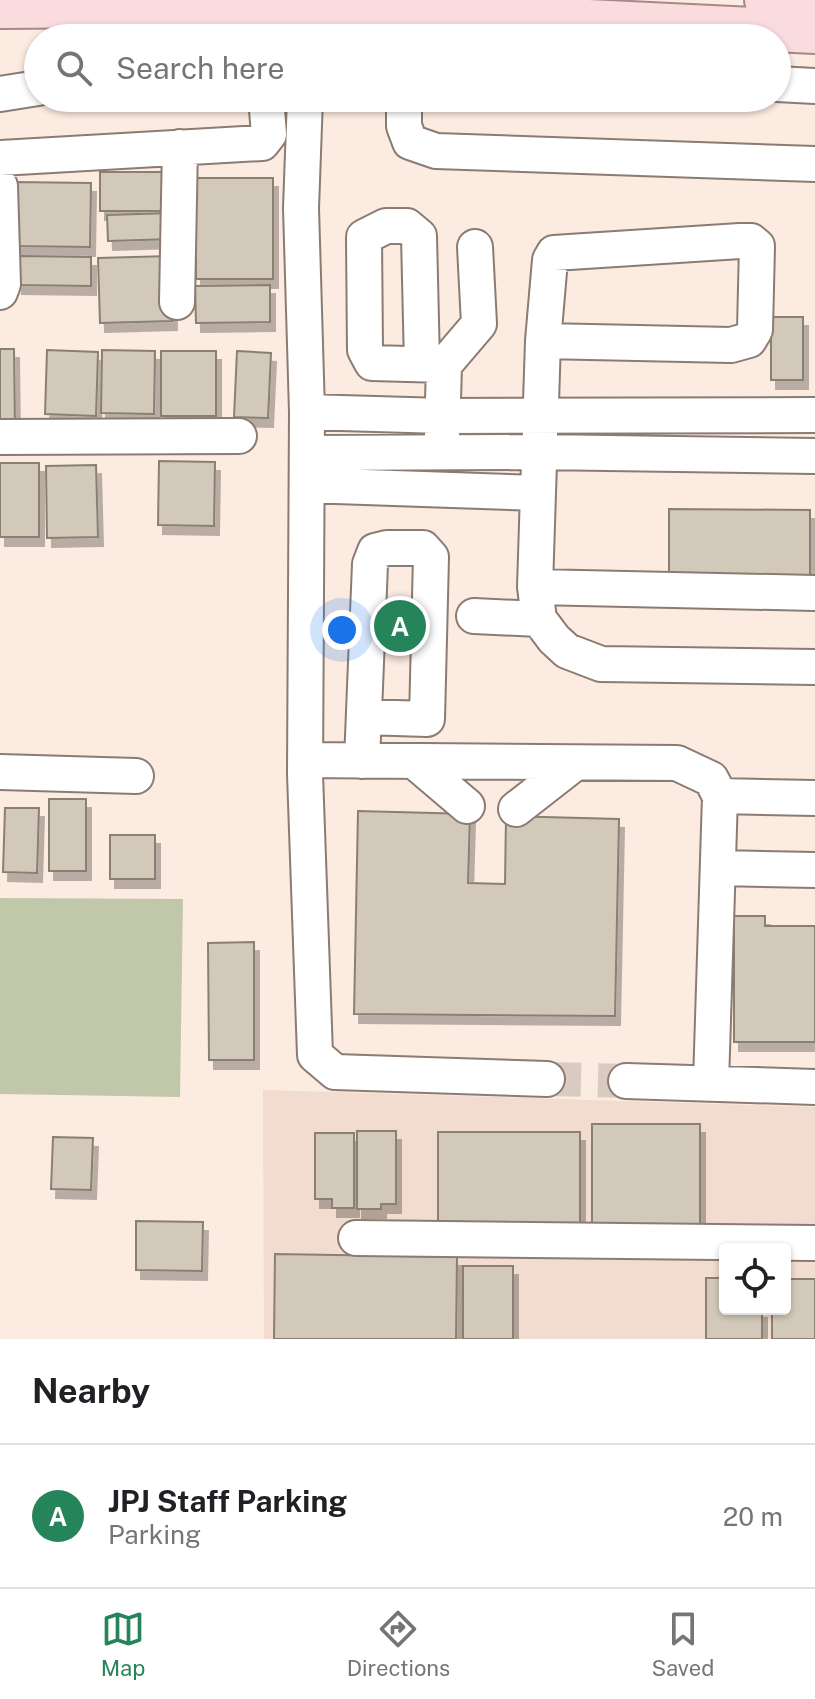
<!DOCTYPE html>
<html lang="en">
<head>
<meta charset="utf-8">
<style>
	:root { --surface:#fff; --page:#f2f2f2; --text:#202124; --muted:#757577; --line:#e0e0e0; --accent:#26845b }
	body { margin:0; font-family:"Public Sans",sans-serif; background:var(--page); color:var(--text) }
	.controls { position:absolute; right:24px; bottom:24px; display:grid; overflow:hidden; border-radius:8px; box-shadow:0 2px 6px #0004 }
	.controls button { width:72px; height:72px; display:grid; place-items:center; padding:0; border:0; border-bottom:2px solid var(--line); background:var(--surface); color:var(--text); font:40px sans-serif }
	.you { position:absolute; left:342px; top:630px; width:28px; height:28px; margin:-20px; border:6px solid #fff; border-radius:50%; background:#1a73e8; box-shadow:0 0 0 12px #1a73e833 }
	.badge { display:grid; place-items:center; width:52px; height:52px; border-radius:50%; background:var(--accent); color:#fff; font-size:26px; font-weight:700 }
	.pin { position:absolute; translate:-50% -50%; border:4px solid #fff; box-shadow:0 2px 8px #0006 }
	.list { margin:0; padding:0; list-style:none }
	h2 { display:flex; justify-content:space-between; align-items:center; height:104px; margin:0; padding:0 32px; font-size:34px }
	h2 small { font-size:26px; font-weight:400; color:var(--muted) }
	.list li { display:grid; grid-template-columns:52px 1fr auto; gap:24px; align-items:center; box-sizing:border-box; height:144px; padding:0 32px; border-top:2px solid var(--line) }
	.list b { display:block; font-size:30px; white-space:nowrap }
	.list p { margin:0; font-size:26px; white-space:nowrap; color:var(--muted) }
	.list em { font-size:26px; font-style:normal; color:var(--muted) }
	.icon { flex:none; width:44px; height:44px; fill:none; stroke:currentColor; stroke-width:2; stroke-linecap:round; stroke-linejoin:round }
	.map { position:relative; flex:none; width:815px; height:1339px; overflow:hidden }
	.search { position:absolute; background:var(--surface); box-shadow:0 2px 6px #0004; left:24px; right:24px; top:24px; height:88px; display:flex; align-items:center; gap:20px; box-sizing:border-box; padding:0 28px; border-radius:44px; color:var(--muted); font-size:30px }
	.sheet { height:248px; background:var(--surface) }
	nav { display:flex; justify-content:space-around; align-items:center; box-sizing:border-box; height:112px; border-top:2px solid var(--line); background:var(--surface); font-size:22px; color:var(--muted) }
	nav a { display:grid; justify-items:center; gap:4px }
	nav .on { color:var(--accent) }
	.map>svg:first-child { display:block }
</style>
</head>
<body>
<div class="map">
<svg width="815" height="1339" viewBox="0 0 815 1339">
	<defs>
		<filter id="shadow"><feDropShadow dx="5" dy="9" stdDeviation="0" flood-color="#0004"/></filter>
	</defs>
	<rect width="100%" height="100%" fill="#fbebe0"/>
	<path fill="#f2dbcf" fill-rule="evenodd" d="M263 1090 815 1107V1339H264ZM725 1249H785V1309H725Z"/>
	<path fill="#c1c7a9" d="M0 898 183 899 180 1097 0 1094Z"/>
	<path fill="#d2c9ba" stroke="#898072" stroke-width="2" filter="url(#shadow)" d="M100 172H171V211H100Z
		M196 178H273V279H196Z
		M14 182 91 183 90 247 13 246Z
		M172 213 173 239 108 241 107 215Z
		M18 256 91 257V286L17 285Z
		M170 256 172 321 100 323 98 258Z
		M270 285V322L196 323 195 286Z
		M771 317H803V380H771Z
		M0 349H14L15 429H0Z
		M47 350 98 352 96 416 45 414Z
		M102 350 155 351 154 414 101 413Z
		M161 351H216V416H161Z
		M237 351 271 353 268 418 234 417Z
		M159 461 215 462 214 526 158 525Z
		M0 463H39V537H0Z
		M96 465 98 537 47 538 46 466Z
		M669 509 810 510V578H669Z
		M49 799H86V871H49Z
		M5 808H39L37 873 3 872Z
		M358 811 470 814 468 883 505 884 506 816 619 819 615 1016 354 1014Z
		M110 835H155V879H110Z
		M734 916H765V926H815V1042H734Z
		M254 942V1060H209L208 943Z
		M592 1124H700V1233H592Z
		M357 1131H396V1204H381V1209H357Z
		M438 1132H580V1228H438Z
		M315 1133H354V1208H332V1199H315Z
		M53 1137 93 1138 91 1190 51 1189Z
		M136 1221 203 1222 202 1271 136 1270Z
		M275 1254 457 1257 456 1339H274Z
		M463 1266H513V1339H463Z
		M706 1278H725V1309H762V1339H706Z
		M785 1279H815V1339H772V1309H785Z"/>
	<g fill="none" stroke-linecap="round" stroke-linejoin="round">
		<path stroke="#d9cbc1" stroke-width="34" stroke-dasharray="34 17" stroke-linecap="butt" d="M547 1079 626 1081"/>
		<defs>
			<path id="minor" d="M258 0 261 38
				M307 38 308 0
				M777 84 815 86
				M0 94 38 88
				M305 98 301 208 307 412 305 774 315 1055 335 1072 547 1079
				M404 98V126L410 142 436 151 815 164
				M0 158 262 143 269 134 266 98
				M0 186 3 284 0 292
				M177 302 180 147
				M422 364 419 236 407 226H386L364 237 365 350 372 363 444 365 442 436
				M444 365 479 324 475 247
				M307 412 443 416 815 415
				M0 437 239 436
				M307 453 538 452 815 456
				M307 485 538 493 535 587 815 593
				M538 493 543 341 550 260 554 253 740 241H751L757 246 755 330 749 340 731 345 543 341
				M535 587 539 619 554 639 567 651 601 664 815 667
				M474 616 539 619
				M305 760 677 763 711 779 720 796 711 1083
				M362 761 370 564 375 551 387 548H423L431 557 427 719 364 717
				M414 761 467 806
				M0 772 136 776
				M720 796 815 798
				M516 809 575 763
				M718 868 815 870
				M626 1081 815 1087
				M356 1238 815 1243"/>
			<path id="major" d="M766 0 815 3
				M0 7 258 5 815 32"/>
		</defs>
		<use href="#minor" stroke="#8a7c72" stroke-width="38"/>
		<use href="#major" stroke="#a88788" stroke-width="46"/>
		<use href="#minor" stroke="#fff" stroke-width="34"/>
		<use href="#major" stroke="#fadcdf" stroke-width="42"/>
	</g>
</svg>
<div class="controls">
<button><svg class="icon" aria-label="locate" viewBox="0 0 24 24"><circle cx="12" cy="12" r="6"/><path d="M12 2v4M12 18v4M2 12h4M18 12h4"/></svg></button>
</div>
<div class="you"></div>
<div class="pin badge" style="left:400px;top:626px">A</div>
<div class="search"><svg class="icon" aria-label="search" viewBox="0 0 24 24"><circle cx="10" cy="10" r="6"/><path d="M15 15l6 6"/></svg>Search here</div>
</div>
<section class="sheet">
<h2>Nearby<small></small></h2>
<ul class="list">
<li><span class="badge">A</span><div><b>JPJ Staff Parking</b><p>Parking</p></div><em>20 m</em></li>
</ul>
</section>
<nav>
<a class="on"><svg class="icon" aria-label="map" viewBox="0 0 24 24"><path d="M3 6l6-2 6 2 6-2v14l-6 2-6-2-6 2zM9 4v14M15 6v14"/></svg>Map</a>
<a><svg class="icon" aria-label="directions" viewBox="0 0 24 24"><path d="M12 3l9 9-9 9-9-9zM9 14v-3h6M13 9l2 2-2 2"/></svg>Directions</a>
<a><svg class="icon" aria-label="saved" viewBox="0 0 24 24"><path d="M7 4h10v16l-5-4-5 4z"/></svg>Saved</a>
</nav>
</body>
</html>
